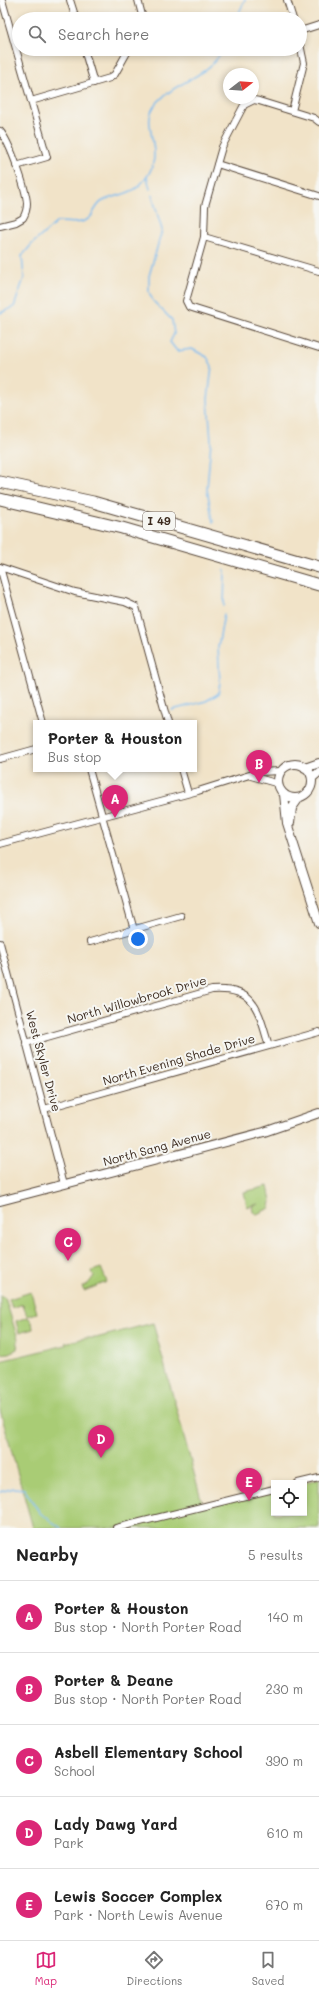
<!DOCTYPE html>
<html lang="en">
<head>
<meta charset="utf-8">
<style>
	:root { --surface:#fff; --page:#f6f6f6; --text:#222; --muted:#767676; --line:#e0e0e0; --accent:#db2777 }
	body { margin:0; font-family:Mali,sans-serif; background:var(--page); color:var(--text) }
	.controls { position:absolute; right:12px; bottom:12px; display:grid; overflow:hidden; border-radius:0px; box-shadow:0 2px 6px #0003 }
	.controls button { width:36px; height:36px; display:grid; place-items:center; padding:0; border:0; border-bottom:1px solid var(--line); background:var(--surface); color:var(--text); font:20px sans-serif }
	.compass { position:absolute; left:223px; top:68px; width:36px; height:36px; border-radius:50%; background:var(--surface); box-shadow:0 2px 6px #0003; rotate:73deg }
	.you { position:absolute; left:138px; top:939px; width:14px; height:14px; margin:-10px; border:3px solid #fff; border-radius:50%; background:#1a73e8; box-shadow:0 0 0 6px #1a73e833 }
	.badge { display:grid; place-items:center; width:26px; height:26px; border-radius:50%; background:var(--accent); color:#fff; font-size:13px; font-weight:700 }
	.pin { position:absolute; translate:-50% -33px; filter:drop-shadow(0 1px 2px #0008) }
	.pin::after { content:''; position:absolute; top:21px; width:14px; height:12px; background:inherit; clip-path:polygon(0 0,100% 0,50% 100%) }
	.popup { position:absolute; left:33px; top:720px; width:164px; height:52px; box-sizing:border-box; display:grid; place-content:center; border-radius:0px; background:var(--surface); filter:drop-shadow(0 1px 3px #0005); font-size:13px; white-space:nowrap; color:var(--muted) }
	.popup b { font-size:15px; color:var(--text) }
	.popup::after { content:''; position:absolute; left:50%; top:100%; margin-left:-8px; border:8px solid transparent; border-top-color:var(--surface) }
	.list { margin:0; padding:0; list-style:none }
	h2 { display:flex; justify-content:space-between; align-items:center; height:52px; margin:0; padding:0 16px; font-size:17px }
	h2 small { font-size:13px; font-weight:400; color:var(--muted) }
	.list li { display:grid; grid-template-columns:26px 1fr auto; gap:12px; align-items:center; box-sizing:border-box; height:72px; padding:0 16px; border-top:1px solid var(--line) }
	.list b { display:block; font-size:15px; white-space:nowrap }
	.list p { margin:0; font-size:13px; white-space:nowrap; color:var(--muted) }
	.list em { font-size:13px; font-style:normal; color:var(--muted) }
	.icon { flex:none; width:22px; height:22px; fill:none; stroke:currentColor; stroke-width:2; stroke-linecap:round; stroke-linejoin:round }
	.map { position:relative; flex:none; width:319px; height:1528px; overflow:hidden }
	.search { position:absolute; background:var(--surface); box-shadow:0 2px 6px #0003; left:12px; right:12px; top:12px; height:44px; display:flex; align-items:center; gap:10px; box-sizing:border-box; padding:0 14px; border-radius:22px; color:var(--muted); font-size:15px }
	.sheet { height:412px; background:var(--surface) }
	nav { display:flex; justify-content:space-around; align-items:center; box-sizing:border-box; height:56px; border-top:1px solid var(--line); background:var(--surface); font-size:11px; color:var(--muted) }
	nav a { display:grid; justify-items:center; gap:2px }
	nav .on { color:var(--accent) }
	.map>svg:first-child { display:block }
</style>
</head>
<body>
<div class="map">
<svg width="319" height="1528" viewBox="0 0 319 1528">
	<rect width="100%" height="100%" fill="#f6f6f2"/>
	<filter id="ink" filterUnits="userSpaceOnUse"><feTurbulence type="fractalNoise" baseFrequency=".025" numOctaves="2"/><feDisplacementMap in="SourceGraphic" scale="8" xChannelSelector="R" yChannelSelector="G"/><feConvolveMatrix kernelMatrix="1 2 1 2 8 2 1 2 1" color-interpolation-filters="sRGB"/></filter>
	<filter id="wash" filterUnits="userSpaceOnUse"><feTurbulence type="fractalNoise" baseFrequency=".012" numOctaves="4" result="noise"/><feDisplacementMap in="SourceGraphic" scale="16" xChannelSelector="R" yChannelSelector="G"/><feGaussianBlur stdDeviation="0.9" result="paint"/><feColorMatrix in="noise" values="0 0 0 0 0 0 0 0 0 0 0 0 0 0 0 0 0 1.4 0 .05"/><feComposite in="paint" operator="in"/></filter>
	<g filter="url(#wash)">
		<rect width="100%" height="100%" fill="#f1e3c8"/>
		<path fill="#a9cc75" stroke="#727b4a" d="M268 1186 271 1201 270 1208 257 1214 253 1212 252 1207 258 1204 247 1207 244 1192Z
			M101 1268 107 1282 84 1291 82 1287 88 1284 94 1276 92 1271Z
			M31 1292 37 1313 27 1316 23 1304 12 1308 9 1299Z
			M0 1295 5 1298 18 1339 17 1349 10 1353 0 1354Z
			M28 1317 32 1322 33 1329 19 1333 16 1321Z
			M153 1323 203 1506 274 1489V1513H304V1483L319 1478V1528H33L0 1410V1361L66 1345 65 1343 85 1338H96Z"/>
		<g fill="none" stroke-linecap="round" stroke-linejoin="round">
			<path stroke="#7bbcf0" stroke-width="1.5" d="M236 19 245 0
				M147 177 150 189
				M152 195 162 230 149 276V292L153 301 172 320 174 334 170 342 177 351 192 349 207 357 212 366 208 399 211 441 207 489 213 522
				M0 313 14 307 24 278 22 256 32 244 57 222C68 222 85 226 92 215 95 210 97 204 103 201 114 195 130 195 139 186 173 154 136 127 156 104 176 80 208 79 223 49
				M224 606 225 570
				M172 710 206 701 218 694 220 683 218 647 224 614
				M0 1492 14 1488 24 1489 40 1513 61 1528"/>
		</g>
	</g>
	<g filter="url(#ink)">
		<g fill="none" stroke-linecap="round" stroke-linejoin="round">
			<defs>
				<path id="minor" d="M2 0 47 157 16 166
					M70 0 76 19
					M138 0 143 19
					M287 0 293 19
					M300 31 319 25
					M84 49 94 83
					M31 101 110 78 115 74 129 49
					M292 111 304 63 300 44
					M319 122 314 118 259 101 254 100 244 105 222 147 205 206 204 237 186 301 189 307 319 348
					M0 131C10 142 26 189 27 203 27 209 26 213 23 218L16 222 0 226
					M217 164 319 196
					M204 237 319 271
					M0 567 75 592 125 602 136 607 168 723
					M0 567 43 723
					M0 759 36 749
					M89 769 134 930
					M181 769 188 793
					M251 776 279 784
					M0 844 198 791 259 772 281 771
					M90 942 181 916
					M0 943 64 1184
					M26 1043 212 990C256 987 258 1010 269 1046
					M44 1109 319 1032
					M298 1483 319 1478
					M116 1528 274 1489"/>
				<path id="tertiary" d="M278 781a17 17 0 1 1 34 0a17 17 0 1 1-34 0Z
					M305 768 319 763
					M312 778 319 772
					M284 794 287 823 319 923
					M290 823 292 808 299 798
					M0 1201 264 1132 319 1113"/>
				<path id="motorway" d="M0 482 93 502 319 567
					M0 499 122 528 319 585"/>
			</defs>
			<use href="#minor" stroke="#564638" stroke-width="8"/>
			<use href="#tertiary" stroke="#564638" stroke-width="10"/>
			<use href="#motorway" stroke="#564638" stroke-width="13"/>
			<use href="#minor" stroke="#fff" stroke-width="6"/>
			<use href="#tertiary" stroke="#fff" stroke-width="8"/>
			<use href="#motorway" stroke="#fff" stroke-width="11"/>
		</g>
	</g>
	<g text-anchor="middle" stroke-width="4" stroke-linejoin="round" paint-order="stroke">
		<rect fill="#f6f6f2" stroke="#73675e" stroke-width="1" x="143" y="512" width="32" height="18" rx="3"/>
		<g font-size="11" font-weight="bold" fill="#3b2a1e">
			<text x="159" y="525">I 49</text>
		</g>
		<g font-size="12" fill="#3b2a1e" stroke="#f6f6f2">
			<text transform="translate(137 1000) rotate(-16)" y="4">North Willowbrook Drive</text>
			<text transform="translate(179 1060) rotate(-16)" y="4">North Evening Shade Drive</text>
			<text transform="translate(43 1061) rotate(75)" y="4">West Skyler Drive</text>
			<text transform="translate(157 1148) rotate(-15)" y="4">North Sang Avenue</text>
		</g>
	</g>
</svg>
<div class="controls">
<button><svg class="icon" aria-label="locate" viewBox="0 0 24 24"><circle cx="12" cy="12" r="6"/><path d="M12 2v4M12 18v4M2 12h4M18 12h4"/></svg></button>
</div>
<svg class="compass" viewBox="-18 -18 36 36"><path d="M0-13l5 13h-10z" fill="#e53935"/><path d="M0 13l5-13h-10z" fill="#767676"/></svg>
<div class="you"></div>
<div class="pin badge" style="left:115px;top:818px">A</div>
<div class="popup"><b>Porter &amp; Houston</b>Bus stop</div>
<div class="pin badge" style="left:259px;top:783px">B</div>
<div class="pin badge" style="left:68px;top:1261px">C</div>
<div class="pin badge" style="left:101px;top:1458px">D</div>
<div class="pin badge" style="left:249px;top:1501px">E</div>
<div class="search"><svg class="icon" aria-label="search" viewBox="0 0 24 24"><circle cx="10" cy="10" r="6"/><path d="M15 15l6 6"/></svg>Search here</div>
</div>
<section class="sheet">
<h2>Nearby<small>5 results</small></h2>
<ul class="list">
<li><span class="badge">A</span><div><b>Porter &amp; Houston</b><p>Bus stop · North Porter Road</p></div><em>140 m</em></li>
<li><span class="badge">B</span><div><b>Porter &amp; Deane</b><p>Bus stop · North Porter Road</p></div><em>230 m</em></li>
<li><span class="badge">C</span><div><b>Asbell Elementary School</b><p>School</p></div><em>390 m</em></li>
<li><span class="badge">D</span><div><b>Lady Dawg Yard</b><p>Park</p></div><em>610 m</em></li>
<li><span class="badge">E</span><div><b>Lewis Soccer Complex</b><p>Park · North Lewis Avenue</p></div><em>670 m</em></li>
</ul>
</section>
<nav>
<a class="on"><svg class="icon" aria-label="map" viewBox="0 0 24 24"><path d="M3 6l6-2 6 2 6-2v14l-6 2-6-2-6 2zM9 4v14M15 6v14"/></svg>Map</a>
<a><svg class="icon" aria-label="directions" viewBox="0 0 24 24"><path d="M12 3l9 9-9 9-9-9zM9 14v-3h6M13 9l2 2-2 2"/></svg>Directions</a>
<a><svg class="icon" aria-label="saved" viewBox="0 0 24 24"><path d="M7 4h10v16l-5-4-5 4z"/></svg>Saved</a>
</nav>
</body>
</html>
